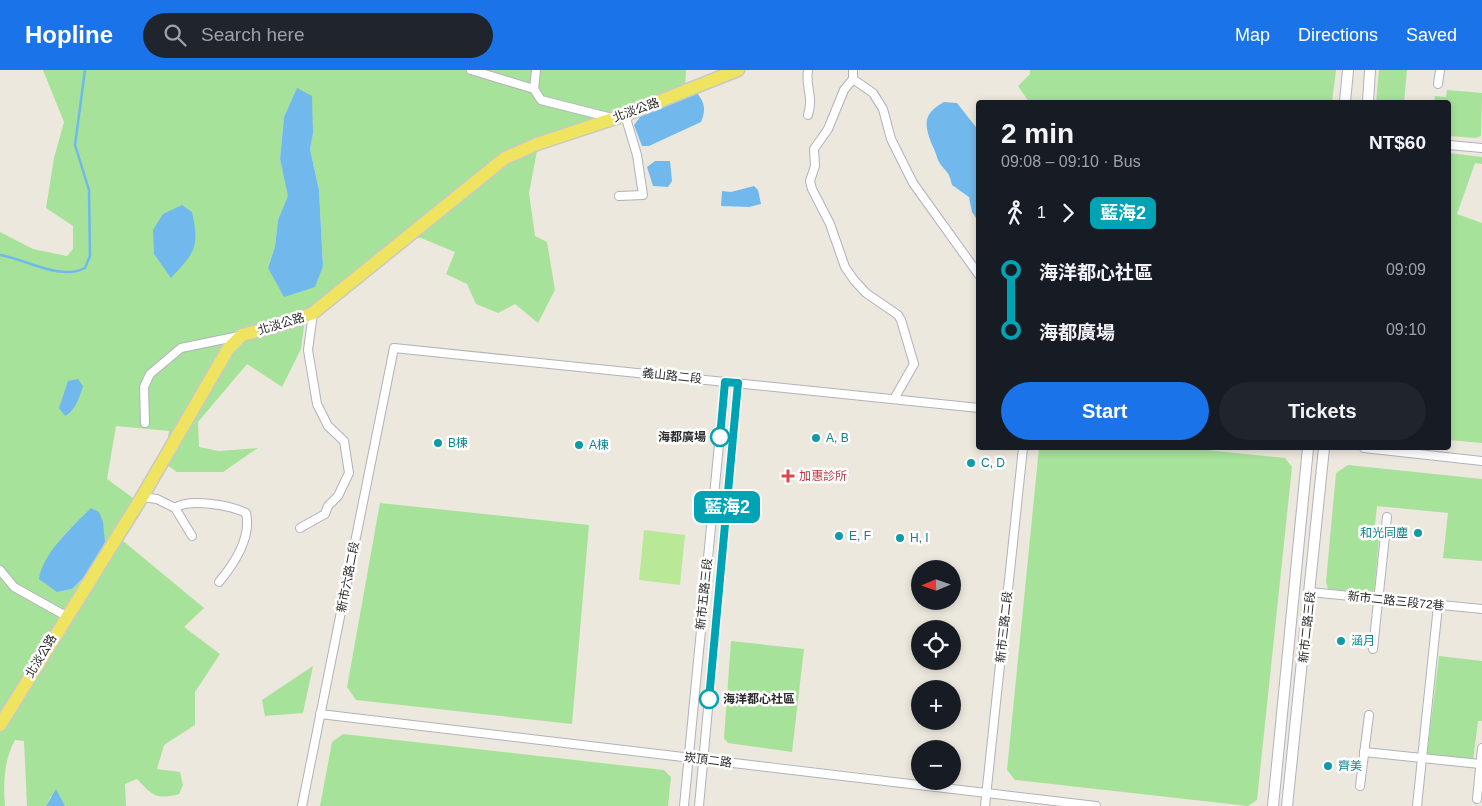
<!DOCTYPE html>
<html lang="en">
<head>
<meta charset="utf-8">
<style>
	body { margin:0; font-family:Helvetica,"Noto Sans TC",sans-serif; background:#20242c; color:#f1f3f6; height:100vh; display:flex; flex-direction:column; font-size:19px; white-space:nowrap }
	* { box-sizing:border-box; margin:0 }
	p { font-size:16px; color:#9ea1a6 }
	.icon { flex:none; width:28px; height:28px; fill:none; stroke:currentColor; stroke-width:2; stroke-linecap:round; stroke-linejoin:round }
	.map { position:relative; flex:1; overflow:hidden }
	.details { position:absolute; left:976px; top:30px; width:475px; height:350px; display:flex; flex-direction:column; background:#171b24; border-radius:5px; box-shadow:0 2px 8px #0003 }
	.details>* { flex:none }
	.badge { padding:0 10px; border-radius:8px; font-size:18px; line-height:32px }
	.needle { width:32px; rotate:268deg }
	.tools { position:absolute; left:911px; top:490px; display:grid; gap:10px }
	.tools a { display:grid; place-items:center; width:50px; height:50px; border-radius:50%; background:#171b24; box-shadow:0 2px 8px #0003; font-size:25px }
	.map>.badge { position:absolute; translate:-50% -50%; box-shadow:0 0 0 2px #fff }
	.legs { display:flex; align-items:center; gap:8px; height:55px; padding:0 25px; font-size:16px }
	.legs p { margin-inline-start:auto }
	.head { display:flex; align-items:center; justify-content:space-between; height:85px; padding:0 25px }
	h1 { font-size:28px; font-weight:800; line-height:38px }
	.action { display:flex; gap:10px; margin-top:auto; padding:10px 25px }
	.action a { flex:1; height:58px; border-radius:30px; background:#1a73e8; color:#fff; font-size:20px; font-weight:800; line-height:58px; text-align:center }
	.action a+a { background:#20242c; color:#f1f3f6 }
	ul { padding:0 25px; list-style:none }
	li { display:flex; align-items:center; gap:18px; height:60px; font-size:19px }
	li i { display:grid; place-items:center; width:8px; height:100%; margin:0 6px; background:currentColor }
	li i::after { content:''; width:12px; height:12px; margin:-6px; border:4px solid; border-radius:50%; background:#171b24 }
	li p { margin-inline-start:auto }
	li:first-child i { background:linear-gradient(#0000 50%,currentColor 0) }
	li:last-child i { background:linear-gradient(currentColor 50%,#0000 0) }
	header { display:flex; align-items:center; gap:30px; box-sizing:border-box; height:70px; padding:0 25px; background:#1a73e8; color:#fff }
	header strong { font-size:24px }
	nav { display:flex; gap:28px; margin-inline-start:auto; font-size:18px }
	.search { width:350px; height:45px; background:#20242c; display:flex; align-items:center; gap:12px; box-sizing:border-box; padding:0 18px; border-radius:28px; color:#9ea1a6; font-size:19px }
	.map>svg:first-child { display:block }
	.green { fill:#a7e29a; fill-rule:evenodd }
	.pitch { fill:#b9e996 }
	.water { fill:#71b9ed }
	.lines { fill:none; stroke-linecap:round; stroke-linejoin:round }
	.stream { stroke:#71b9ed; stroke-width:2.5 }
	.minor-casing { stroke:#b1b1be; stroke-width:10 }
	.tertiary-casing { stroke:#b1b1be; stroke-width:12 }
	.primary-casing { stroke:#c8c8c8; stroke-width:15 }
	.minor { stroke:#fff; stroke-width:8 }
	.tertiary { stroke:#fff; stroke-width:10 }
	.primary { stroke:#efe460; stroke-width:12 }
	.line-1-casing { stroke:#fff; stroke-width:11 }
	.line-1 { stroke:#00a3b4; stroke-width:8 }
	.stop-1-dot { fill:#fff; stroke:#00a3b4; stroke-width:2.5 }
	.culture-dot { fill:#0f9aa8; stroke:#fff; stroke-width:2 }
	.health-dot { fill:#e0444e; stroke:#fff; stroke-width:2 }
	.labels { text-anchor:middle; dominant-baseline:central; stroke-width:5; stroke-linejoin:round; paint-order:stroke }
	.street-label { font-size:12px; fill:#2b2b2b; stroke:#fff }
	.stop-label { font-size:12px; font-weight:bold; fill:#2b2b2b; stroke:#fff; text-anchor:end }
	.culture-label { font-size:12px; fill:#0d838f; stroke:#fff; text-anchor:start }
	.health-label { font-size:12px; fill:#be3a42; stroke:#fff; text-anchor:start }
</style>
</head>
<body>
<header>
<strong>Hopline</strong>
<div class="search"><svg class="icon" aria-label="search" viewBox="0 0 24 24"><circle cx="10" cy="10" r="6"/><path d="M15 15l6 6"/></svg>Search here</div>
<nav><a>Map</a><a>Directions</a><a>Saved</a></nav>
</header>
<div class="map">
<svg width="1482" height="736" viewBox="0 0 1482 736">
	<rect width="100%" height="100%" fill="#ece8dd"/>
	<!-- green -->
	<g class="green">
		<path d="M43,0H686L685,24L538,76L529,123L535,166L547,172L555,220L538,253L515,234L498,243L476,234L467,214L446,204L455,182L421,168L403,166L366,199L306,241L301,279L282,317L247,294L198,352L199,377L219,381L258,378L223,402H177L164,393L169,361L116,356L107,409L144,436L122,470L204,538L184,557L220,584L195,622V655L164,675L157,699L180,702L183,715L179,724C156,730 153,726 137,709L125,714L126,736H60L51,726L46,736H27L24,671L15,670C4,690 3,714 5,736H0V162L33,179L67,186L73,179V156L46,138L54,88L64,52ZM297,19L313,64L310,79L319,120L323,196L268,197L275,176L278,150L289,126L280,89L284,47ZM68,312L65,346L60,338ZM71,458L86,505L72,519L57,522C54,491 46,482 71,458Z"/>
		<path d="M1030,0H1336L1332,32H1029L1018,16L1030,4Z"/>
		<path d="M1379,0H1407L1404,32H1376Z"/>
		<path d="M1447,20L1482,23L1481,66L1476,68L1449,66V32H1434L1435,26L1446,27Z"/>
		<path d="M1449,83L1482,87V94L1475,93L1457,144L1482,153V373L1449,370Z"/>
		<path d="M1039,378H1187L1285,388L1292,397L1257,730L1248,736L1015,710L1007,700Z"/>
		<path d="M1348,395L1482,409V491L1443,488L1448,443L1377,436L1375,455L1380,456L1374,524L1328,519L1326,512L1336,403Z"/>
		<path d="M380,433L589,455L572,654L356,630L347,617Z"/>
		<path d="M731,571L804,579L792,682L728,673L724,668Z"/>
		<path d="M1439,586L1482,591V651H1478L1473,691L1427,685Z"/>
		<path d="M313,596L303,643L265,646L262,630Z"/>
		<path d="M343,664L664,700L671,707L668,736H320L332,672Z"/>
	</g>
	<!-- pitch -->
	<path class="pitch" d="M644,460L685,465L680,515L639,510Z"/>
	<!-- water -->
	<g class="water">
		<path d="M297,18L312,26L313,64L310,79L319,120L323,196L315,217L284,227L268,198L275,176L278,150L288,126L280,89L284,47Z"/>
		<path d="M697,23C705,33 706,40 701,52L649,76H642L634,55L641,46Z"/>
		<path d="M944,32L957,33L979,61V152L972,142L969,127L952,115C949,102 948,104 941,95C937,90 936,82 933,77C924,55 922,44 944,32Z"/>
		<path d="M655,91H670L672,111L668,117L653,116L647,97Z"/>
		<path d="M754,116L758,120L761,134L749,137L721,136L722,121L731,122Z"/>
		<path d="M182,135L192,142C200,177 195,182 171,208L154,184L153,160L163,144Z"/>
		<path d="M78,309L83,316C79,328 76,340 65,346L59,338L68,311Z"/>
		<path d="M91,438L99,442L103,452L105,472L86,505L72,519L57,522L39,509C42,484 73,456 91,438Z"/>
		<path d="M56,719L65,736H46Z"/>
	</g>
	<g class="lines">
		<!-- stream -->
		<path class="stream" d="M0,185C26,189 60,211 85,198L90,186L89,120L75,75L85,0"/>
		<!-- minor casing -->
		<g class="minor-casing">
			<g id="minor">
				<path d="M471,0L534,19"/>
				<path d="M536,0L534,19L541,30L612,48"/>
				<path d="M853,0V9L844,20L828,59L814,79L815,96L810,111L812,119L830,154L845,197L854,210L866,223L898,245L901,250L914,294L894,329"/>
				<path d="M853,9L873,23L883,39L891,69L913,113L979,205"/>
				<path d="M1438,14L1440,0"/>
				<path d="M808,45C814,25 805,18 808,0"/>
				<path d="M1449,75L1482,78"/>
				<path d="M619,126L643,125L637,85L625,45"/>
				<path d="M145,353L144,317L150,304L181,278L239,266"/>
				<path d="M1364,378L1482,391"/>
				<path d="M142,427L157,429L175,438C189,428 230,435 246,443C252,468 234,494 219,512"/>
				<path d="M175,438L192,466"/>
				<path d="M300,458L325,444L328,436L338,426L349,403L344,371L328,356L317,334L308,280L313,243"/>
				<path d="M0,500L14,517L66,546"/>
				<path d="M1310,522L1482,539"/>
				<path d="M1373,579L1387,447"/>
				<path d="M320,644L1096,736"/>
				<path d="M1364,682L1480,694"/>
				<path d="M1360,716L1369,645"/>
				<path d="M1477,729L1482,678"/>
				<path d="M302,736L394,278L979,338"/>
				<path d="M684,736L725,312"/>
				<path d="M699,736L738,313"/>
				<path d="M985,736L1023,378"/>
				<path d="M1417,736L1438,536"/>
			</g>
		</g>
		<!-- tertiary casing -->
		<g class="tertiary-casing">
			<g id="tertiary">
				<path d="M1345,32L1348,0"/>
				<path d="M1368,32L1370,0"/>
				<path d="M1273,736L1308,378"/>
				<path d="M1287,736L1324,378"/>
			</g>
		</g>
		<!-- primary casing -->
		<g class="primary-casing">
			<path id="primary" d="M0,655L142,427L228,279L242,265L288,253L313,243L505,88L537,74L625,45L738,0"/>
		</g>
		<!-- minor -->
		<use href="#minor" class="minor"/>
		<!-- tertiary -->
		<use href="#tertiary" class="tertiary"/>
		<!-- primary -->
		<use href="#primary" class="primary"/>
	</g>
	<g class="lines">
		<!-- line-1 casing -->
		<g class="line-1-casing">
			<path id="line-1" d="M709,629L738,313L725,312L720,367"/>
		</g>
		<!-- line-1 -->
		<use href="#line-1" class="line-1"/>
	</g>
	<!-- markers -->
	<g class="stop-1-dot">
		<circle cx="720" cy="367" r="9"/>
		<circle cx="709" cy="629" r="9"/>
	</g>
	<g class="culture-dot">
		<circle cx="816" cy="368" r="5"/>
		<circle cx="438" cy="373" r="5"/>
		<circle cx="579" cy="375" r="5"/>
		<circle cx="971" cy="393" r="5"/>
		<circle cx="1418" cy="463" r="5"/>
		<circle cx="839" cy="466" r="5"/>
		<circle cx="900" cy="468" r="5"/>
		<circle cx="1341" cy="571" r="5"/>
		<circle cx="1328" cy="696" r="5"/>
	</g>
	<path class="health-dot" d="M785.5 398.5h5v5h5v5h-5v5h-5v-5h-5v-5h5z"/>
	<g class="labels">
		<!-- street labels -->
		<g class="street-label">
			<text transform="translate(636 40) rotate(-20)">北淡公路</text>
			<text transform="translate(281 254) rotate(-17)">北淡公路</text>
			<text transform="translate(672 306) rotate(6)">義山路二段</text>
			<text transform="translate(348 507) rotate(-79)">新市六路二段</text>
			<text transform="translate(704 524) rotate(-84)">新市五路三段</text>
			<text transform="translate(1396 531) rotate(6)">新市二路三段72巷</text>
			<text transform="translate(1004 557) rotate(-84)">新市三路二段</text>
			<text transform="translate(1307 557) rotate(-84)">新市二路三段</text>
			<text transform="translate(41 586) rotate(-59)">北淡公路</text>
			<text transform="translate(708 690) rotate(7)">崁頂二路</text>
		</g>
		<!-- stop labels -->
		<g class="stop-label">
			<text x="706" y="367">海都廣場</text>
			<text x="723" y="629" text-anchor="start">海洋都心社區</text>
		</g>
		<!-- culture labels -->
		<g class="culture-label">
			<text x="826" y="368">A, B</text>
			<text x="448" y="373">B棟</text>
			<text x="589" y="375">A棟</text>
			<text x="981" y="393">C, D</text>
			<text x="1408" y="463" text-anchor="end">和光同塵</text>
			<text x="849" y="466">E, F</text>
			<text x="910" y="468">H, I</text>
			<text x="1351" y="571">涵月</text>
			<text x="1338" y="696">齊美</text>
		</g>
		<!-- health labels -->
		<g class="health-label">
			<text x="799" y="406">加惠診所</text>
		</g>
	</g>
</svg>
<div class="tools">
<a><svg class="needle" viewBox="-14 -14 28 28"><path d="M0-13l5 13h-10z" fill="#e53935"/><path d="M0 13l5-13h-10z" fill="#9ea1a6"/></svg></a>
<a><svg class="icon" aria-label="locate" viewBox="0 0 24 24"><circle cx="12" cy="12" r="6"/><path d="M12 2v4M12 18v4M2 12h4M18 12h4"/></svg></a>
<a>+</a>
<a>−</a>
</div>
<b class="badge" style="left:727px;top:437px;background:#00a3b4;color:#fff">藍海2</b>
<section class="details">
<div class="head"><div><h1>2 min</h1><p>09:08 – 09:10 · Bus</p></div><b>NT$60</b></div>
<div class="legs"><svg class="icon" aria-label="walk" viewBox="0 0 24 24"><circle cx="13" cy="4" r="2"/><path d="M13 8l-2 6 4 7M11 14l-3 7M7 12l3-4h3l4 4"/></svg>1<svg class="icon" aria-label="forward" viewBox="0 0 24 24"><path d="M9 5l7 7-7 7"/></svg><b class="badge" style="background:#00a3b4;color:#fff">藍海2</b></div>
<ul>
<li><i style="color:#00a3b4"></i><b>海洋都心社區</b><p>09:09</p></li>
<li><i style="color:#00a3b4"></i><b>海都廣場</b><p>09:10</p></li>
</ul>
<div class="action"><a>Start</a><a>Tickets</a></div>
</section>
</div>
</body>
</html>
